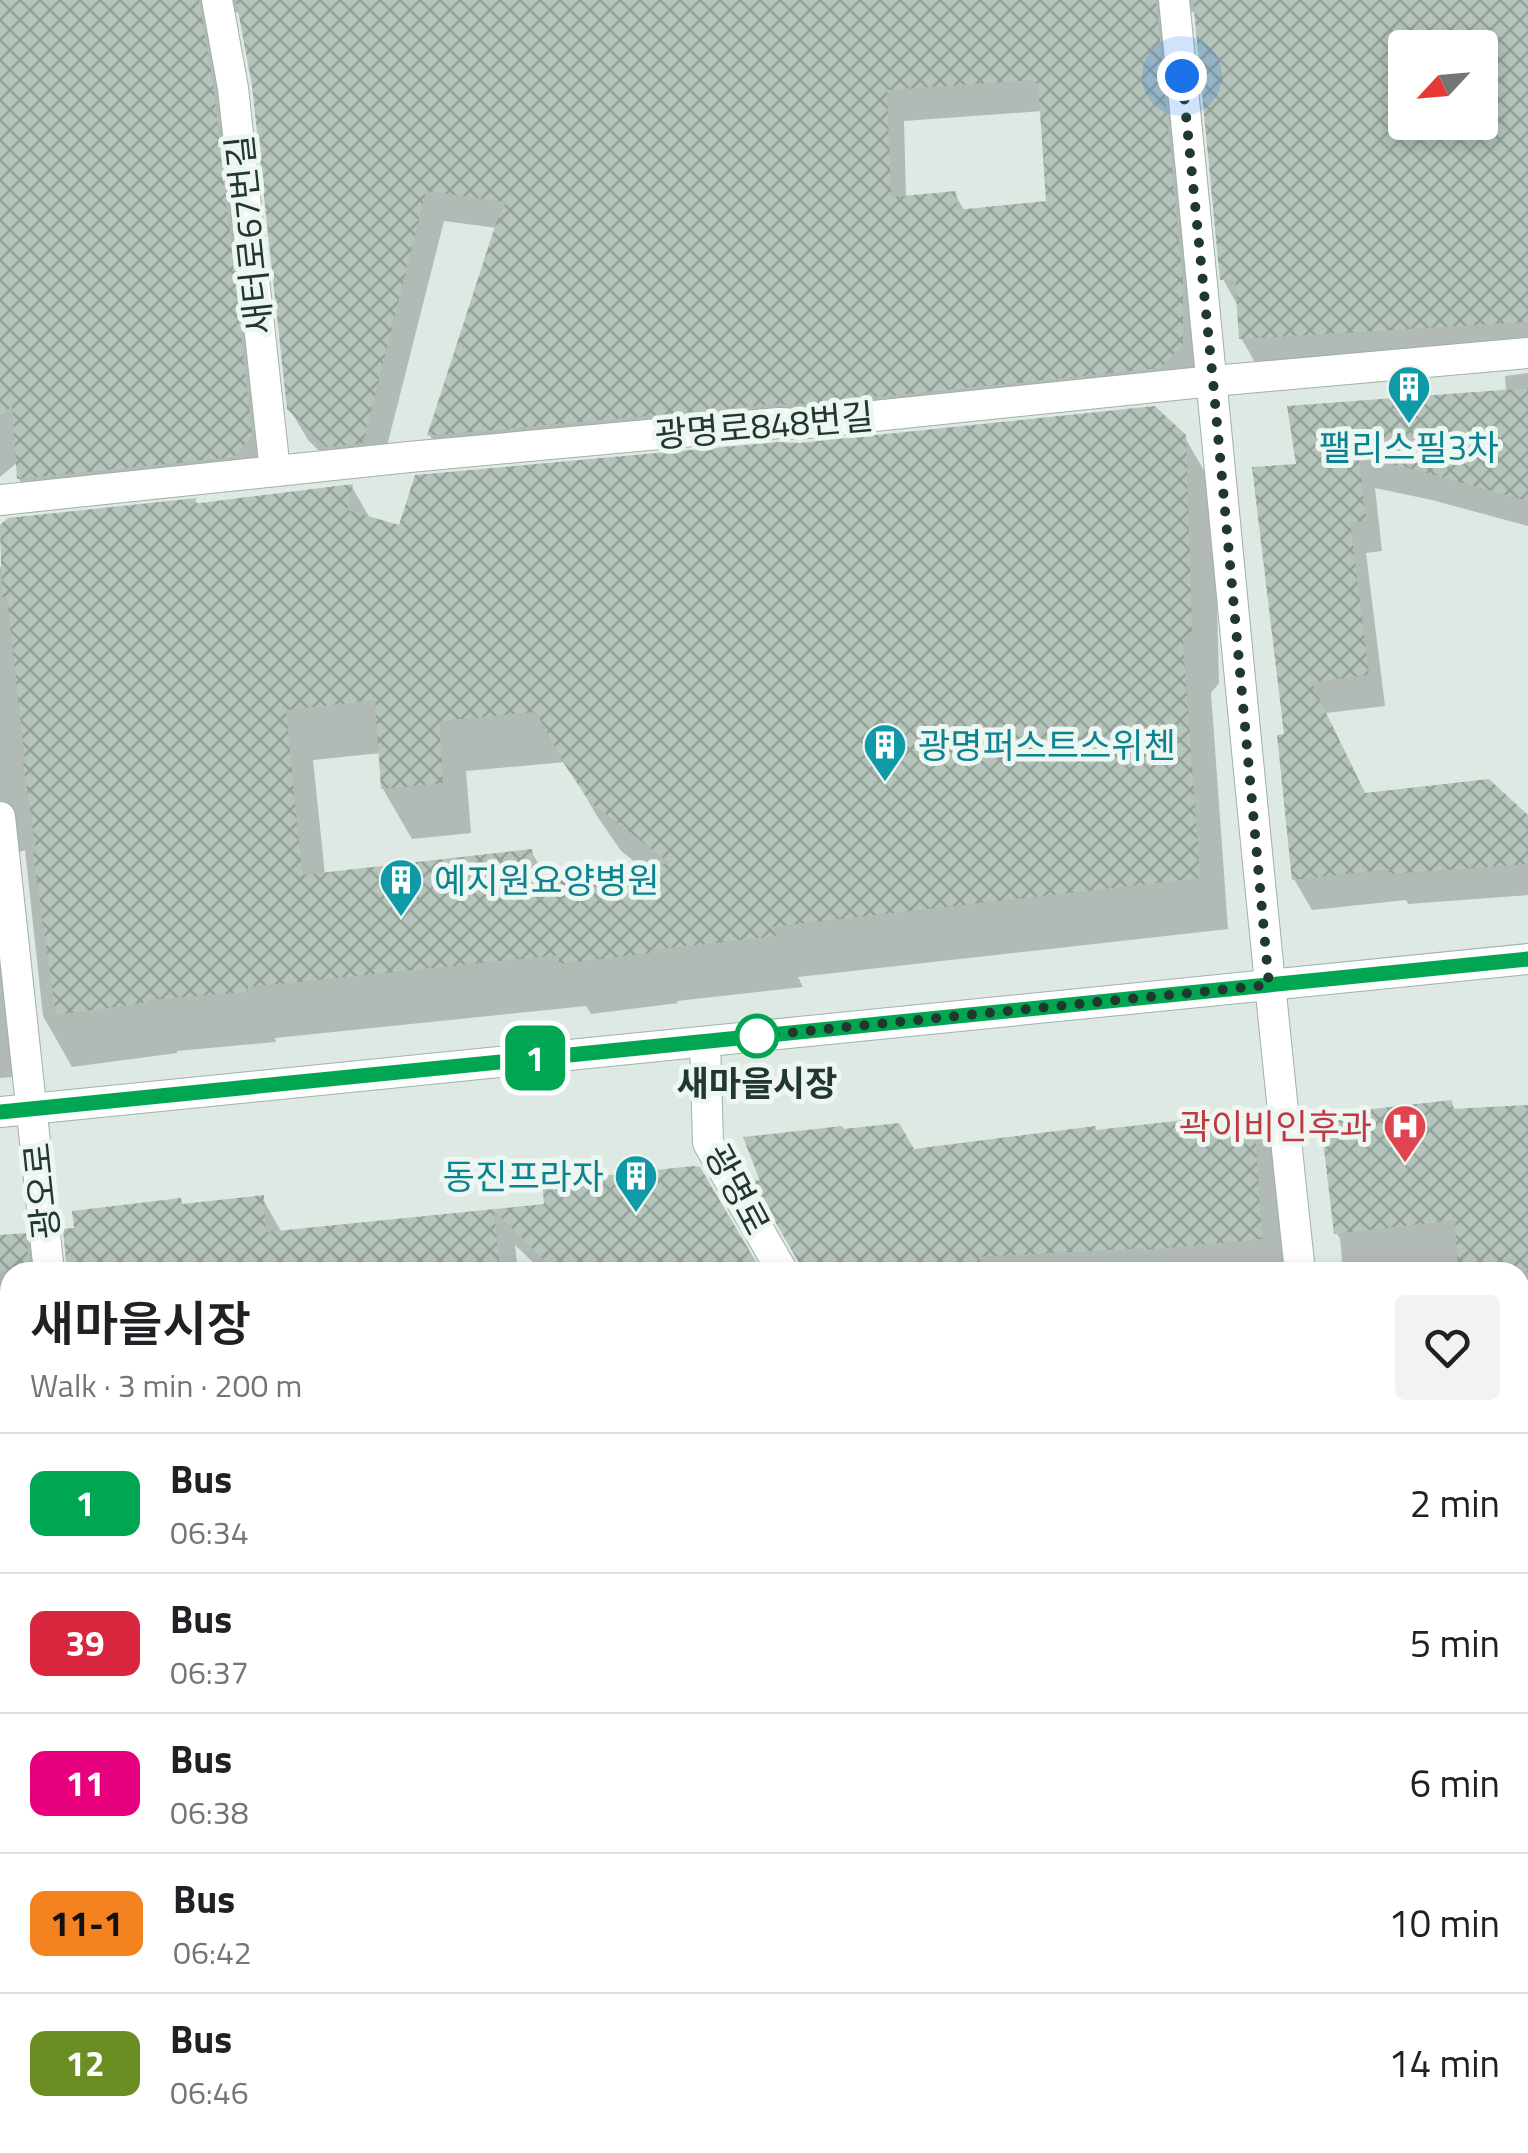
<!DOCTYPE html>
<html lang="en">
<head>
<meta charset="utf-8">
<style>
	body { margin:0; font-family:"Titillium Web","Noto Sans KR",sans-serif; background:#f2f2f2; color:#202124; height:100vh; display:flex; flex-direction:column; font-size:38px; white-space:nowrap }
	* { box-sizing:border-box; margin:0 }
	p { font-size:32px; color:#757577 }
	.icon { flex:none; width:55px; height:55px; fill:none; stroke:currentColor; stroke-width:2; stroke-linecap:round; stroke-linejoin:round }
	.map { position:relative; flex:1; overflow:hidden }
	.drawer { position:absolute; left:0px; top:1262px; width:1530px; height:892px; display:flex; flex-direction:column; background:#fff; border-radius:30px 30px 0 0; box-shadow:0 5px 15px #0003 }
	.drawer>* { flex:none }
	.badge { padding:0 20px; border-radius:15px; font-size:35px; line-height:65px }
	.needle { width:65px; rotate:244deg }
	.tools { position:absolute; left:1388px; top:30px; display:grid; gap:20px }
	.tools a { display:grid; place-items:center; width:110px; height:110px; border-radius:10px; background:#fff; box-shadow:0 5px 15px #0003; font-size:50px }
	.you { position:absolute; width:50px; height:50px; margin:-25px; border:8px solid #fff; border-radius:50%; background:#1a73e8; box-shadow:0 0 0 15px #1a73e833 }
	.map>.badge { position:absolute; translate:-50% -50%; box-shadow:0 0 0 5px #fff }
	.round { display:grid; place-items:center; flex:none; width:105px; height:105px; border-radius:10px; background:#f2f2f2 }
	.headline { display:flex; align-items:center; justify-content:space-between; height:170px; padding:0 30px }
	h1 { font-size:48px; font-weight:600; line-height:75px }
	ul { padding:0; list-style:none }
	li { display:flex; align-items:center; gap:30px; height:140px; padding:0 30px; border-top:2px solid #e0e0e0 }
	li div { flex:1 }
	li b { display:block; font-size:38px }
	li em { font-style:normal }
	li .badge { min-width:110px; font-weight:700; text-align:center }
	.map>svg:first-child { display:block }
	.built { fill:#cdd9d1 }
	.shadow { fill:#0003; fill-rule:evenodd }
	.building { fill:url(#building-cross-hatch); fill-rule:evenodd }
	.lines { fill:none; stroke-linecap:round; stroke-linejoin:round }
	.minor-casing { stroke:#a1b0a9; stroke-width:32 }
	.secondary-casing { stroke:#9eb4a9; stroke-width:32 }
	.minor { stroke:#fff; stroke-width:30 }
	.secondary { stroke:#fff; stroke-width:30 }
	.line-casing { stroke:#fff; stroke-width:22 }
	.line { stroke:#00a651; stroke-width:15 }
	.walk { stroke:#20382e; stroke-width:10; stroke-dasharray:0 18 }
	.stop-dot { fill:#fff; stroke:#00a651; stroke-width:5 }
	.labels { text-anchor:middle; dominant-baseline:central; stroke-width:10; stroke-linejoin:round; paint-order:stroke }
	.street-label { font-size:35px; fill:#20382e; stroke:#eef6f1 }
	.culture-label { font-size:35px; fill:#0d838f; stroke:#eef6f1; text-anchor:start }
	.stop-label { font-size:35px; font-weight:bold; fill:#20382e; stroke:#eef6f1 }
	.health-label { font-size:35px; fill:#be3a42; stroke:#eef6f1; text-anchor:end }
</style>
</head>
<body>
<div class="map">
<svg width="1528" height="2153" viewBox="0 0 1528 2153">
	<defs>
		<pattern id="building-cross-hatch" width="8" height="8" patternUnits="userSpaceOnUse" patternTransform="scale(2.5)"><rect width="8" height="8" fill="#b4c4bb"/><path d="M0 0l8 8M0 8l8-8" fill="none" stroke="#92a098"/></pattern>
	</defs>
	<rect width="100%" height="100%" fill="#dee9e3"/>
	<!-- built -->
	<path class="built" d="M1528,1968V2153H1280L1291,2145H1520V1969Z"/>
	<!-- shadow -->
	<g class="shadow">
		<path d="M0,0H1528V367L1259,369L1241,338L1239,308L1223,279L1197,12H1192L1182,15L1200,377L796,435L448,467L430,436L497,228L444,221L380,474L346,477L308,440L289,408L254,84L241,13L231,12L269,468L37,510L19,479L18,462L0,477ZM1405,48H1480V122H1405ZM1043,111L1048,203L965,212L955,194L906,198L904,121Z"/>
		<path d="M1528,373V526L1432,500L1375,488L1382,551L1366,553L1385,706L1326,713L1366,795L1526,816L1528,814V895L1408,904L1406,900L1312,910L1294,879L1287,736L1298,466L1506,392L1505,376Z"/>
		<path d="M1184,436L1214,488L1219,683L1211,693L1228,929L798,977L803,987L677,1001L678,1003L591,1014L586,1006L275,1038L276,1042L177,1051V1053L72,1067L43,1016L25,850L17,853L26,1076L0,1078V567H2L0,529L9,520L196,501L199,506L352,487L371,520L400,528ZM381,753L383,789L412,839L471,833L466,771L566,762L597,816L621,851L644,869L547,879L531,851L325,875L313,760Z"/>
		<path d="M1451,1102L1456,1112L1528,1107V1718L1522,1716L1528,1760V2153H1192L1191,2145H1520V1272H1343L1340,1238L1336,1233Z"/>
		<path d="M1253,1114L1279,1159L1286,1272H808L755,1182L913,1152Z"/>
		<path d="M699,1170L759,1272H543L515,1245L518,1272H70V1270L183,1206L262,1198L282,1233L546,1206L584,1181Z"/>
		<path d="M25,1235L46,1272H10V1530L0,1512V1238Z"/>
		<path d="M10,1644V2145H1164L1170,2153H578V2150L575,2153H0V1645Z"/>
	</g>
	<!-- building -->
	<g class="building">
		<path d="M0,0H199L214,91L252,436L234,457L17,479L12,406L0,416Z"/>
		<path d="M236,0H1156L1183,283V345L1160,368L797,405L777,404L427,436L495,226L506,202L426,191L363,443L326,447L287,409L252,86ZM1033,80L1034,83H1038L1046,201L957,210L956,191L891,197L887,90Z"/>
		<path d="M1193,0H1528V322L1239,339L1235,279L1220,280ZM1405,48H1480V122H1405Z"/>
		<path d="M1528,388V501L1413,469L1359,458L1366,521L1350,522L1369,675L1311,682L1365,793L1489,779L1528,815V864L1388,874L1390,869L1292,880L1277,735L1284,734L1252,467L1296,464L1287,406Z"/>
		<path d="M1155,406L1186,435L1192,631L1183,641L1200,878L770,927L777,936L650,950V953L559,964V955L248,987V992L149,1000V1002L56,1015L33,853L36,852L23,761H25L7,597H2L0,525L8,518L197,498L192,504L353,484L347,510L399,525L415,475L779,442L799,443ZM375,700L381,789L443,783L439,721L536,712L565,765L589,801L670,863L535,878L532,849L302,875L286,710Z"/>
		<path d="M1452,1100L1453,1109L1528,1105V1272H1458L1455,1220L1334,1234L1320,1115Z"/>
		<path d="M1254,1112L1262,1239L1144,1250V1248L978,1257L986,1272H802L799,1263L750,1178L760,1181L743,1137L842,1126L844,1129L899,1123L914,1149L1096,1126V1130Z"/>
		<path d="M693,1166L700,1167L762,1272H556L494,1210L500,1272H67L63,1229L74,1228L72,1211L181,1198L182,1204L264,1195L266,1232L544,1204L542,1179L583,1174L584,1178Z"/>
		<path d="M26,1233L30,1272H0V1235Z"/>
	</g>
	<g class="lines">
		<!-- minor casing -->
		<g class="minor-casing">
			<g id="minor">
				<path d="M217,0L233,88L275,471"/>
				<path d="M1174,0C1217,424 1254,849 1300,1272"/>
				<path d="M0,500L409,457L779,423L797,424L1213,381L1528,353"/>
				<path d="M0,817L49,1272"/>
				<path d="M705,1042L708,1143L783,1272"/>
				<path d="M0,1388L10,1387"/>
				<path d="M1520,1447L1528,1446"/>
				<path d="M0,1609L10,1608"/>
				<path d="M1520,1833L1528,1830"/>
				<path d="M0,1835H10"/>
				<path d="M1520,2050L1528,2049"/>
				<path d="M0,2063L10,2062"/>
				<path d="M153,2145L154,2153"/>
				<path d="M548,2145L549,2153"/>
				<path d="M1383,2145L1384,2153"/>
			</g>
		</g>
		<!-- secondary casing -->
		<g class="secondary-casing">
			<path id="secondary" d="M0,1112L1528,959"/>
		</g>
		<!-- minor -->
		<use href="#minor" class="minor"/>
		<!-- secondary -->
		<use href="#secondary" class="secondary"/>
	</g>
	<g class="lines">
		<!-- line casing -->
		<g class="line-casing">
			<path id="line" d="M0,1112L1528,959"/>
		</g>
		<!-- line -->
		<use href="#line" class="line"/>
		<!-- walk -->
		<path class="walk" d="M757,1036L1269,985L1213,381L1182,76"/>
	</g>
	<!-- icons -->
	<defs>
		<g id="building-pin" transform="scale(2.25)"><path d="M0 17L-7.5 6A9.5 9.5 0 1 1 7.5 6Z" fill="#0f9aa8" stroke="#eef6f1"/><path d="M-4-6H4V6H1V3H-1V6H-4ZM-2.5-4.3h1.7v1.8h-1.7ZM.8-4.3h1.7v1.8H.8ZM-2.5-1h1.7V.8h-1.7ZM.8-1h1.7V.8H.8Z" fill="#fff"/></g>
		<g id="hospital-pin" transform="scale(2.25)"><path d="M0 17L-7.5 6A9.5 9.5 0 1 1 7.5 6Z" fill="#e0444e" stroke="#eef6f1"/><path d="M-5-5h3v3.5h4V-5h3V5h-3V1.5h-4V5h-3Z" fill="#fff"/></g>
	</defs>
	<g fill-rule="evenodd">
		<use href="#building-pin" x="1409" y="387"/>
		<use href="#building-pin" x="885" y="745"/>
		<use href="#building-pin" x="401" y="880"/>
		<use href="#hospital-pin" x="1405" y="1126"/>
		<use href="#building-pin" x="636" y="1176"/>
	</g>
	<!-- markers -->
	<circle class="stop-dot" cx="757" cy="1036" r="20"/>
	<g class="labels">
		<!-- street labels -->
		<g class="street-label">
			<text transform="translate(249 235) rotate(-96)">새터로67번길</text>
			<text transform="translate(764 425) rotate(-5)">광명로848번길</text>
			<text transform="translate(738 1189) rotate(62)">광명로</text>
			<text transform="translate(41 1191) rotate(-96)">광오로</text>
		</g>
		<!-- culture labels -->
		<g class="culture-label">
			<text x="1409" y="447" text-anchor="middle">팰리스필3차</text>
			<text x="918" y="745">광명퍼스트스위첸</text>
			<text x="434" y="880">예지원요양병원</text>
			<text x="604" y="1176" text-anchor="end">동진프라자</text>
		</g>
		<!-- stop labels -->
		<g class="stop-label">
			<text x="757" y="1083">새마을시장</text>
		</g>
		<!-- health labels -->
		<g class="health-label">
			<text x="1372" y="1126">곽이비인후과</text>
		</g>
	</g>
</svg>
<div class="tools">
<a><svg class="needle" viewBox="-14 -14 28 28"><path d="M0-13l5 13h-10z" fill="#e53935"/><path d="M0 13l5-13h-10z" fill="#757577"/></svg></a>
</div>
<div class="you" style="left:1182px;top:76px"></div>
<b class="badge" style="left:535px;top:1058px;background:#00a651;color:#fff">1</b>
<section class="drawer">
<div class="headline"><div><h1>새마을시장</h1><p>Walk · 3 min · 200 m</p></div><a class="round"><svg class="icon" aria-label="heart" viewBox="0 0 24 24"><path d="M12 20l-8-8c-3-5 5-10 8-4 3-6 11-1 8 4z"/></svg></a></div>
<ul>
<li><span class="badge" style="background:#00a651;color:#fff">1</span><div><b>Bus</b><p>06:34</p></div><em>2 min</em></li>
<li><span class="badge" style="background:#d7263d;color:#fff">39</span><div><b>Bus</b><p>06:37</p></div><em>5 min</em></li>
<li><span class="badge" style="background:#e6007e;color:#fff">11</span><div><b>Bus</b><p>06:38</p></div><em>6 min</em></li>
<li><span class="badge" style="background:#f58220;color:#111">11-1</span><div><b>Bus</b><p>06:42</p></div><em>10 min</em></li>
<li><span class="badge" style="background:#6b8e23;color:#fff">12</span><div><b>Bus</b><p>06:46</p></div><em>14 min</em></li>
</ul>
</section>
</div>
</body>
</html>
